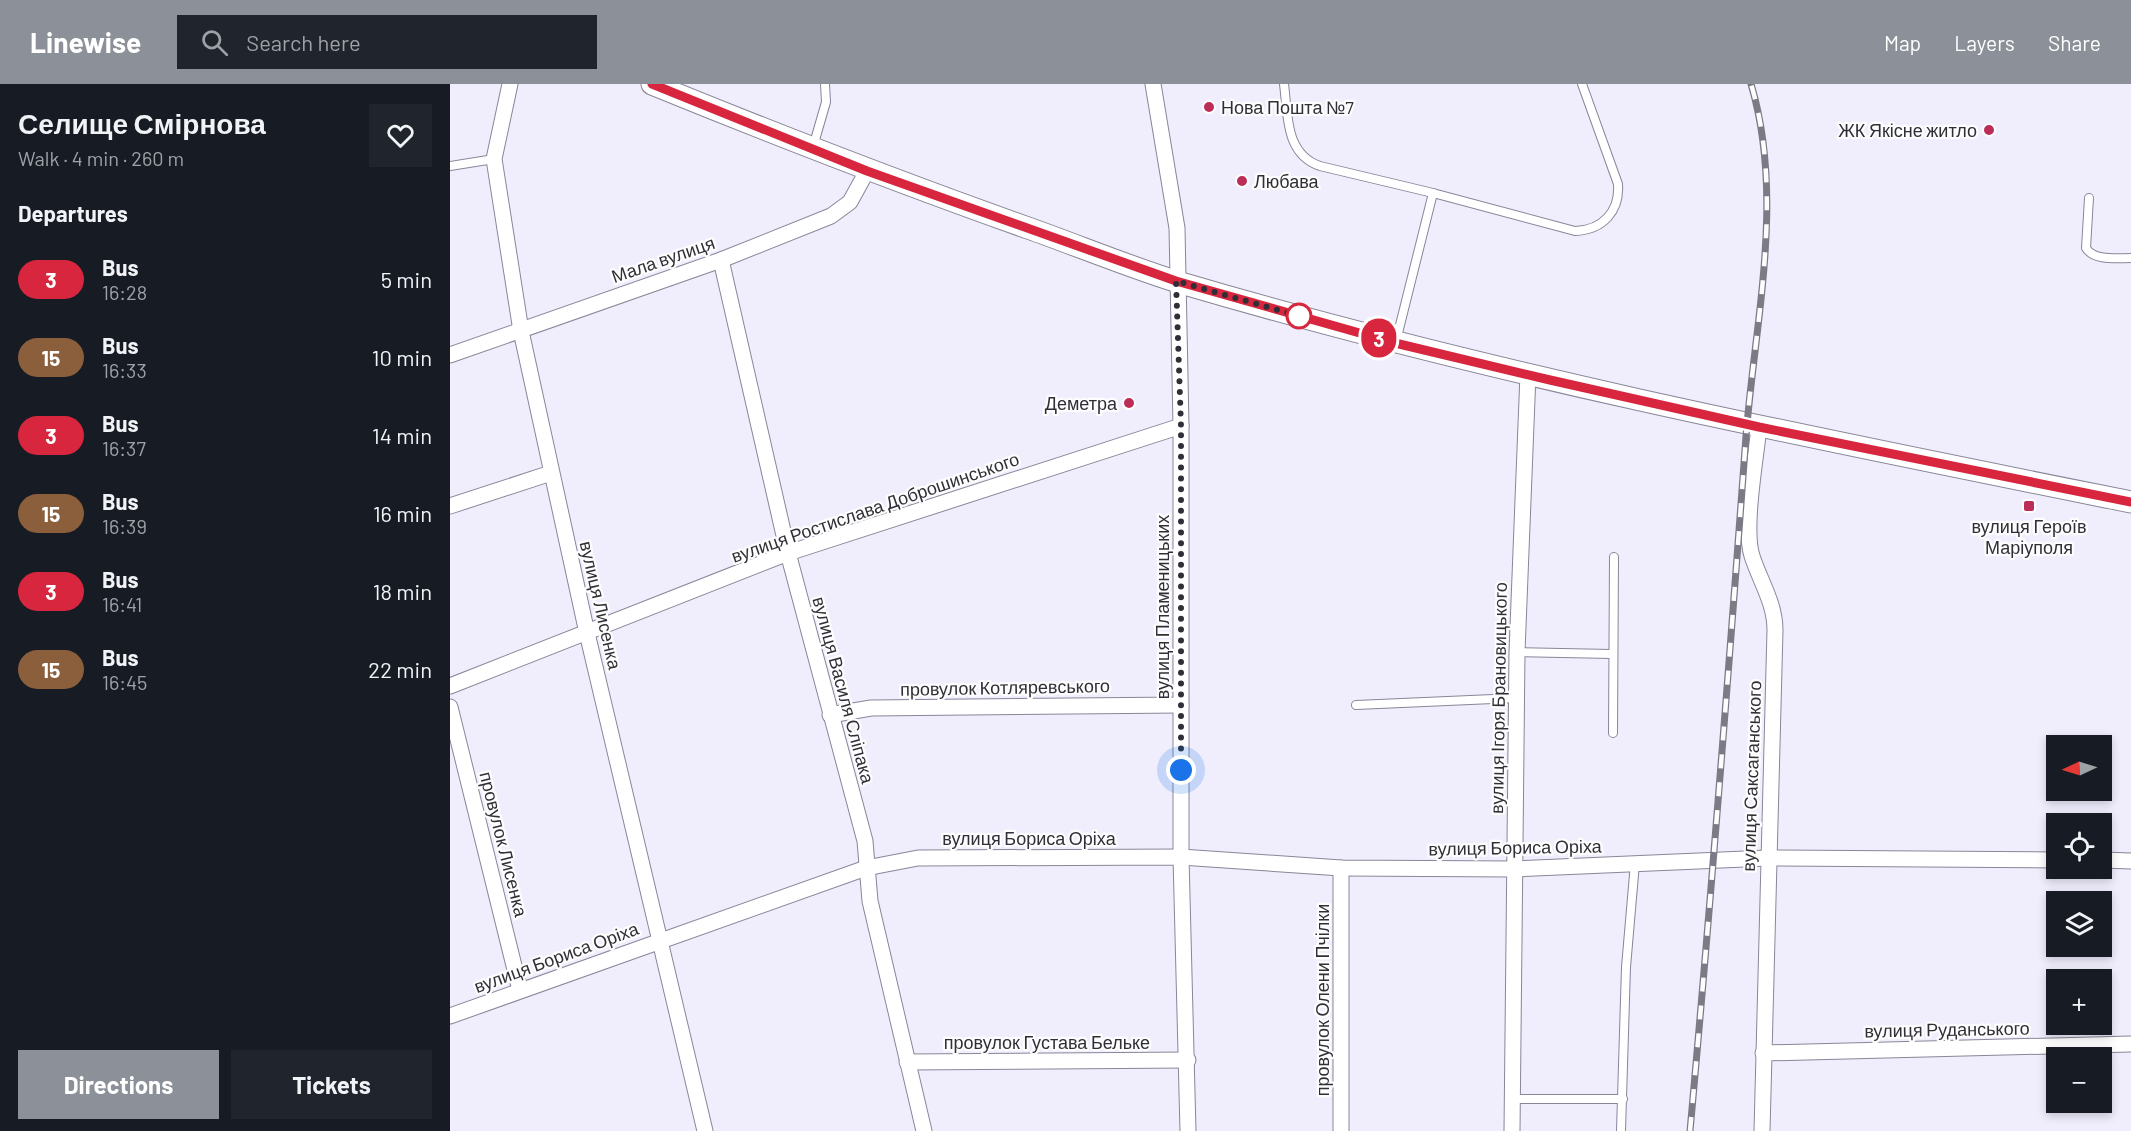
<!DOCTYPE html>
<html lang="en">
<head>
<meta charset="utf-8">
<style>
	body { margin:0; font-family:Barlow,sans-serif; background:#20242c; color:#f1f3f6; height:100vh; display:flex; flex-direction:column; font-size:22px; white-space:nowrap }
	* { box-sizing:border-box; margin:0 }
	p { font-size:20px; color:#9ea1a6 }
	.icon { flex:none; width:33px; height:33px; fill:none; stroke:currentColor; stroke-width:2; stroke-linecap:round; stroke-linejoin:round }
	.map { position:relative; flex:1; overflow:hidden }
	.side { display:flex; flex-direction:column; background:#171b24; width:450px }
	.side>* { flex:none }
	.badge { padding:0 12px; border-radius:20px; font-size:21px; line-height:39px }
	.needle { width:39px; rotate:266deg }
	.controls { position:absolute; left:1596px; top:651px; display:grid; gap:12px }
	.controls a { display:grid; place-items:center; width:66px; height:66px; border-radius:0px; background:#171b24; box-shadow:0 3px 9px #0003; font-size:30px }
	.you { position:absolute; width:30px; height:30px; margin:-15px; border:4px solid #fff; border-radius:50%; background:#1a73e8; box-shadow:0 0 0 9px #1a73e833 }
	.map>.badge { position:absolute; translate:-50% -50%; box-shadow:0 0 0 3px #fff }
	h2 { padding:0 18px; font-size:22px; line-height:54px }
	.round { display:grid; place-items:center; flex:none; width:63px; height:63px; border-radius:0px; background:#20242c }
	.overview { display:flex; align-items:center; justify-content:space-between; height:102px; padding:0 18px }
	h1 { font-size:28px; font-weight:700; line-height:45px }
	.primary-button { display:flex; gap:12px; margin-top:auto; padding:12px 18px }
	.primary-button a { flex:1; height:69px; border-radius:0px; background:#8c9099; color:#fff; font-size:24px; font-weight:700; line-height:69px; text-align:center }
	.primary-button a+a { background:#20242c; color:#f1f3f6 }
	ul { padding:0; list-style:none }
	li { display:flex; align-items:center; gap:18px; height:78px; padding:0 18px }
	li div { flex:1 }
	li b { display:block; font-size:22px }
	li em { font-style:normal }
	li .badge { min-width:66px; font-weight:700; text-align:center }
	header { display:flex; align-items:center; gap:36px; box-sizing:border-box; height:84px; padding:0 30px; background:#8c9099; color:#fff }
	header strong { font-size:28px }
	nav { display:flex; gap:33px; margin-inline-start:auto; font-size:21px }
	.search { width:420px; height:54px; background:#20242c; display:flex; align-items:center; gap:15px; box-sizing:border-box; padding:0 21px; border-radius:0px; color:#9ea1a6; font-size:22px }
	main { display:flex; flex:1; min-height:0 }
	.map>svg:first-child { display:block }
	.lines { fill:none; stroke-linecap:round; stroke-linejoin:round }
	.lane-casing { stroke:#888698; stroke-width:10 }
	.street-casing { stroke:#888698; stroke-width:17 }
	.secondary-casing { stroke:#888698; stroke-width:23 }
	.lane { stroke:#fff; stroke-width:8 }
	.street { stroke:#fff; stroke-width:15 }
	.secondary { stroke:#fff; stroke-width:21 }
	.rail-casing { stroke:#7c7a85; stroke-width:7 }
	.rail { stroke:#fdfdfd; stroke-width:4.5; stroke-dasharray:14; stroke-linecap:butt }
	.line-casing { stroke:#fff; stroke-width:14 }
	.line { stroke:#d7263d; stroke-width:9 }
	.walk { stroke:#302f37; stroke-width:6; stroke-dasharray:0 10.8 }
	.poi-dot { fill:#bb2c56; stroke:#fdfdfd; stroke-width:2 }
	.stop-dot { fill:#fff; stroke:#d7263d; stroke-width:3 }
	.labels { text-anchor:middle; dominant-baseline:central; stroke-width:4.5; stroke-linejoin:round; paint-order:stroke }
	.poi-label { font-size:18px; fill:#302f37; stroke:#fdfdfd; text-anchor:start }
	.street-label { font-size:18px; fill:#302f37; stroke:#fdfdfd }
</style>
</head>
<body>
<header>
<strong>Linewise</strong>
<div class="search"><svg class="icon" aria-label="search" viewBox="0 0 24 24"><circle cx="10" cy="10" r="6"/><path d="M15 15l6 6"/></svg>Search here</div>
<nav><a>Map</a><a>Layers</a><a>Share</a></nav>
</header>
<main>
<section class="side">
<div class="overview"><div><h1>Селище Смірнова</h1><p>Walk · 4 min · 260 m</p></div><a class="round"><svg class="icon" aria-label="heart" viewBox="0 0 24 24"><path d="M12 20l-8-8c-3-5 5-10 8-4 3-6 11-1 8 4z"/></svg></a></div>
<h2>Departures</h2>
<ul>
<li><span class="badge" style="background:#d7263d;color:#fff">3</span><div><b>Bus</b><p>16:28</p></div><em>5 min</em></li>
<li><span class="badge" style="background:#8b5e3c;color:#fff">15</span><div><b>Bus</b><p>16:33</p></div><em>10 min</em></li>
<li><span class="badge" style="background:#d7263d;color:#fff">3</span><div><b>Bus</b><p>16:37</p></div><em>14 min</em></li>
<li><span class="badge" style="background:#8b5e3c;color:#fff">15</span><div><b>Bus</b><p>16:39</p></div><em>16 min</em></li>
<li><span class="badge" style="background:#d7263d;color:#fff">3</span><div><b>Bus</b><p>16:41</p></div><em>18 min</em></li>
<li><span class="badge" style="background:#8b5e3c;color:#fff">15</span><div><b>Bus</b><p>16:45</p></div><em>22 min</em></li>
</ul>
<div class="primary-button"><a>Directions</a><a>Tickets</a></div>
</section>
<div class="map">
<svg width="1681" height="1047" viewBox="0 0 1681 1047">
	<rect width="100%" height="100%" fill="#f0eefd"/>
	<g class="lines">
		<!-- lane casing -->
		<g class="lane-casing">
			<g id="lane">
				<path d="M834,0C838,31 835,70 870,82L983,109"/>
				<path d="M363,63L376,18L375,0"/>
				<path d="M0,82L44,75"/>
				<path d="M1639,114L1636,164C1644,177 1667,174 1681,174"/>
				<path d="M946,257L983,109L1125,147C1153,146 1170,127 1168,100L1132,0"/>
				<path d="M1067,568L1162,570"/>
				<path d="M906,621L1066,614"/>
				<path d="M1163,649L1164,473"/>
				<path d="M1062,1015H1173"/>
				<path d="M1171,1047L1176,883L1185,779"/>
			</g>
		</g>
		<!-- street casing -->
		<g class="street-casing">
			<g id="street">
				<path d="M60,0L44,75L71,247L137,549L255,1047"/>
				<path d="M703,0L727,144L731,342V773L738,1047"/>
				<path d="M271,176L338,469L415,757L420,817L474,1047"/>
				<path d="M0,271L271,176L381,132L400,118L417,87"/>
				<path d="M1309,343C1306,374 1293,444 1302,472C1310,497 1325,519 1325,546L1312,1047"/>
				<path d="M0,422L101,389"/>
				<path d="M0,602L338,469L731,342"/>
				<path d="M0,623L70,906"/>
				<path d="M380,631L421,624L731,621"/>
				<path d="M1652,776L1681,777"/>
				<path d="M891,784V1047"/>
				<path d="M0,932L416,784L468,774L731,773L891,784L1064,785L1318,774L1606,776"/>
				<path d="M1313,969L1681,960"/>
				<path d="M457,978L738,976"/>
				<path d="M1062,1047L1067,568L1078,290"/>
			</g>
		</g>
		<!-- secondary casing -->
		<g class="secondary-casing">
			<path id="secondary" d="M202,0C327,51 451,99 578,144C629,162 679,183 731,199C1043,291 1362,354 1681,418"/>
		</g>
		<!-- lane -->
		<use href="#lane" class="lane"/>
		<!-- street -->
		<use href="#street" class="street"/>
		<!-- secondary -->
		<use href="#secondary" class="secondary"/>
		<!-- rail casing -->
		<g class="rail-casing">
			<path id="rail" d="M1240,1047C1261,815 1279,584 1296,352C1305,237 1335,114 1301,0"/>
		</g>
		<!-- rail -->
		<use href="#rail" class="rail"/>
	</g>
	<g class="lines">
		<!-- line casing -->
		<g class="line-casing">
			<path id="line" d="M202,0L417,87L726,197L945,259L1100,296L1309,343L1681,418"/>
		</g>
		<!-- line -->
		<use href="#line" class="line"/>
		<!-- walk -->
		<path class="walk" d="M731,686V342L726,197L849,232"/>
	</g>
	<!-- markers -->
	<g class="poi-dot">
		<circle cx="759" cy="23" r="6"/>
		<circle cx="1539" cy="46" r="6"/>
		<circle cx="792" cy="97" r="6"/>
		<circle cx="679" cy="319" r="6"/>
		<rect x="1573" y="416" width="12" height="12" rx="3"/>
	</g>
	<circle class="stop-dot" cx="849" cy="232" r="12"/>
	<g class="labels">
		<!-- poi labels -->
		<g class="poi-label">
			<text x="771" y="23">Нова Пошта №7</text>
			<text x="1527" y="46" text-anchor="end">ЖК Якісне житло</text>
			<text x="804" y="97">Любава</text>
			<text x="667" y="319" text-anchor="end">Деметра</text>
			<text x="1579" y="442" text-anchor="middle">вулиця Героїв<tspan x="1579" dy="21">Маріуполя</tspan></text>
		</g>
		<!-- street labels -->
		<g class="street-label">
			<text transform="translate(213 175) rotate(-19)">Мала вулиця</text>
			<text transform="translate(425 423) rotate(-19)">вулиця Ростислава Доброшинського</text>
			<text transform="translate(151 521) rotate(77)">вулиця Лисенка</text>
			<text transform="translate(712 523) rotate(-90)">вулиця Пламеницьких</text>
			<text transform="translate(555 603) rotate(-1)">провулок Котляревського</text>
			<text transform="translate(394 606) rotate(75)">вулиця Василя Сліпака</text>
			<text transform="translate(1048 614) rotate(-89)">вулиця Ігоря Брановицького</text>
			<text transform="translate(1301 692) rotate(-88)">вулиця Саксаганського</text>
			<text x="579" y="754">вулиця Бориса Оріха</text>
			<text transform="translate(54 760) rotate(76)">провулок Лисенка</text>
			<text transform="translate(1065 763) rotate(-1)">вулиця Бориса Оріха</text>
			<text transform="translate(106 873) rotate(-20)">вулиця Бориса Оріха</text>
			<text transform="translate(872 916) rotate(-90)">провулок Олени Пчілки</text>
			<text transform="translate(1497 945) rotate(-1)">вулиця Руданського</text>
			<text x="597" y="958">провулок Густава Бельке</text>
		</g>
	</g>
</svg>
<div class="controls">
<a><svg class="needle" viewBox="-14 -14 28 28"><path d="M0-13l5 13h-10z" fill="#e53935"/><path d="M0 13l5-13h-10z" fill="#9ea1a6"/></svg></a>
<a><svg class="icon" aria-label="locate" viewBox="0 0 24 24"><circle cx="12" cy="12" r="6"/><path d="M12 2v4M12 18v4M2 12h4M18 12h4"/></svg></a>
<a><svg class="icon" aria-label="layers" viewBox="0 0 24 24"><path d="M12 4l9 5-9 5-9-5zM3 14l9 5 9-5"/></svg></a>
<a>+</a>
<a>−</a>
</div>
<div class="you" style="left:731px;top:686px"></div>
<b class="badge" style="left:929px;top:254px;background:#d7263d;color:#fff">3</b>
</div>
</main>
</body>
</html>
